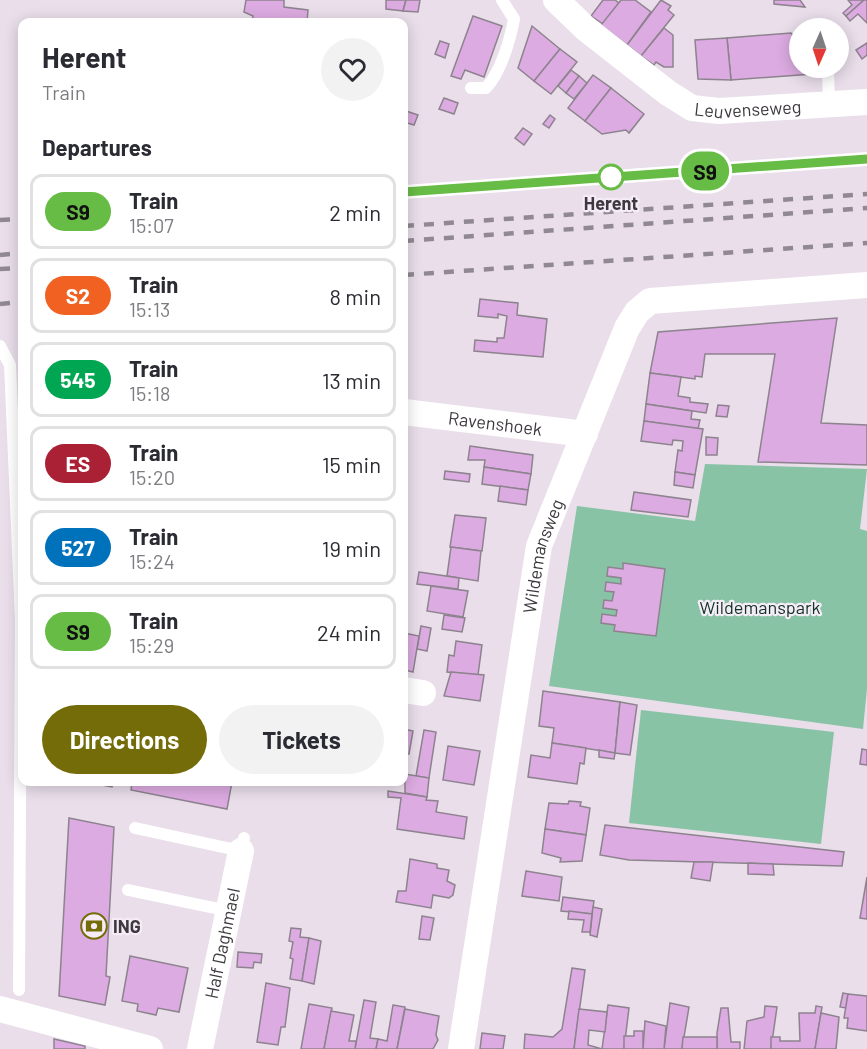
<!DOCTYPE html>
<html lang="en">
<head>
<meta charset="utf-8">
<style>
	body { margin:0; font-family:Barlow,sans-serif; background:#f2f2f3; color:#2b2b33; height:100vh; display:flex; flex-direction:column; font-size:22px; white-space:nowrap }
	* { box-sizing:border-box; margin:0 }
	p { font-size:20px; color:#7c7c81 }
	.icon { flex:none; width:33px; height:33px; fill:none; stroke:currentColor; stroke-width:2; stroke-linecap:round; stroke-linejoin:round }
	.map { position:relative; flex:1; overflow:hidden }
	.side { position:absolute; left:18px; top:18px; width:390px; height:768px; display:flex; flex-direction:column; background:#fff; border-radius:12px; box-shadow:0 3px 15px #0003 }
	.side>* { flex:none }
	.badge { padding:0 12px; border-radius:20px; font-size:21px; line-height:39px }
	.needle { width:39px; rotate:183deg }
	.fabs { position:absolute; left:789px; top:18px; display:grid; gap:12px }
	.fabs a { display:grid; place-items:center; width:60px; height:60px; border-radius:50%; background:#fff; box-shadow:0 3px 15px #0003; font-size:30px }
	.map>.badge { position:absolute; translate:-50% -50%; box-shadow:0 0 0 3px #fff }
	h2 { padding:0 24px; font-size:22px; line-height:54px }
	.round { display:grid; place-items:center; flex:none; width:63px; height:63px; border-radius:32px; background:#f2f2f3 }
	.headline { display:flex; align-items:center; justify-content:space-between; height:102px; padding:0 24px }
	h1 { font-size:28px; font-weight:700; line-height:45px }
	.action { display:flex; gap:12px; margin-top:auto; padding:12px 24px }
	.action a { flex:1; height:69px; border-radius:36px; background:#746c08; color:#fff; font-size:24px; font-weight:700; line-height:69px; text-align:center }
	.action a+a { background:#f2f2f3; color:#2b2b33 }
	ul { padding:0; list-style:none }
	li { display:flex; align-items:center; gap:18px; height:75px; margin:0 12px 9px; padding:0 12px; border:3px solid #e1e1e2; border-radius:12px }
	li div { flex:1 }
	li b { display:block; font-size:22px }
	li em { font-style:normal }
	li .badge { min-width:66px; font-weight:700; text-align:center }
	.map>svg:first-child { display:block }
	.green { fill:#89c3a6 }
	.building { fill:#dcabe1; stroke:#8d838e; stroke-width:1.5 }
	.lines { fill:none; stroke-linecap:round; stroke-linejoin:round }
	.service { stroke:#fff; stroke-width:12 }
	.minor { stroke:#fff; stroke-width:26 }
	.rail { stroke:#908991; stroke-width:4.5; stroke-dasharray:10 10; stroke-linecap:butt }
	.line-casing { stroke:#fff; stroke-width:14 }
	.line { stroke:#67bc45; stroke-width:9 }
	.stop-dot { fill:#fff; stroke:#67bc45; stroke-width:3 }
	.labels { text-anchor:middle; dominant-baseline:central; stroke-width:4.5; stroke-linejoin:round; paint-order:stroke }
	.street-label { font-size:18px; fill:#3d393e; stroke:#f6ecf8 }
	.stop-label { font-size:18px; font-weight:bold; fill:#3d393e; stroke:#f6ecf8 }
	.park-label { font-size:18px; fill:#103324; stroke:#f6ecf8 }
	.poi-label { font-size:18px; font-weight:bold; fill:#3d393e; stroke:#f6ecf8; text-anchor:start }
</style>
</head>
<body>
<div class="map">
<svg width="867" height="1049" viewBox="0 0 867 1049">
	<rect width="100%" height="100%" fill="#e9deea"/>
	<!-- green -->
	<g class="green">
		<path d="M705,464L867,469L860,529L867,531V689L863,729L549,686L577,506L695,521Z"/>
		<path d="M641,710L834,732L821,844L629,823Z"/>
	</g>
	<!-- building -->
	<g class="building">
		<path d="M246,0H284V7L308,10L307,22H252L253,16L244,12Z"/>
		<path d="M386,0H406L403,11L386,9Z"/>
		<path d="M406,0H420L418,12L403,11Z"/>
		<path d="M603,0H615L619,3L603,24L591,16Z"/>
		<path d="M621,0H635L651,12L627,45L601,25Z"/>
		<path d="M661,0L671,6L668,10L674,15L641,56L627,45Z"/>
		<path d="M774,0H800L805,7L774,4Z"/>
		<path d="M848,0H864L846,16L843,13L852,5Z"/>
		<path d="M864,0H867V23L858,14L850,21L846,16Z"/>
		<path d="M473,16L502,26L484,77L465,70L461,79L451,76Z"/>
		<path d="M532,26L560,49L534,81L518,68Z"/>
		<path d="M664,28L673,35V67H664L656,62L654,65L641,56Z"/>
		<path d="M791,33L800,45V68H813V74L731,80L727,38Z"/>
		<path d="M727,38L731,80L698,79L695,40Z"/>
		<path d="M440,41L449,44L445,58L435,54Z"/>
		<path d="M867,43V55L862,59L856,50Z"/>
		<path d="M560,49L577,62L551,94L534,81Z"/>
		<path d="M571,70L579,76L566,93L558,86Z"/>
		<path d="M593,75L611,88L585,121L568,108Z"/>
		<path d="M579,76L587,83L574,99L566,93Z"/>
		<path d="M611,88L644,114L629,133L626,130L602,134L585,121Z"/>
		<path d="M444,98L458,103L454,114L439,109Z"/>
		<path d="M406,111L418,115L414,125L404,122Z"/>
		<path d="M550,115L555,119L549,128L543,124Z"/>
		<path d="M523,128L532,134L524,145L515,138Z"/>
		<path d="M480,299L518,303L517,315L547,319L543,357L474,351L475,340L497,342V338H504L507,316L498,314V318L478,316Z"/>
		<path d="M837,318L821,423L867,425V465L758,462L775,354H705L702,377L695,376V379L650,373L658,332Z"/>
		<path d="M650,373L681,377L678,396L690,398V402L708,404L706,413L646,404Z"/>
		<path d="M646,404L692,411L691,419L700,420L698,429L644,421Z"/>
		<path d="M718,405L729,406L727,417L716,416Z"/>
		<path d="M644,421L703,429L695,475L675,472L678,450L682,451L683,441L673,440L672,445L641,441Z"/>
		<path d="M706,437L718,438L717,455H706Z"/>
		<path d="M470,446L533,455L531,474L484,467L485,460H468Z"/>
		<path d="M484,467L531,474L528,490L482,484Z"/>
		<path d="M445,471L470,474L469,482L444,479Z"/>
		<path d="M675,472L695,475L693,488L674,485Z"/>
		<path d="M500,486L528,490L526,505L498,501Z"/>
		<path d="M634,492L691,500L688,517L631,510Z"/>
		<path d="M455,515L486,518L482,551L450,547Z"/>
		<path d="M451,547L481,551L478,581L447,576Z"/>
		<path d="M623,563L665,569L656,636L614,631L615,625L601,623L602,614L616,616L617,610L603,608L604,600L612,601L614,592L605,591L606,582L621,584V578L607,576L608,567L623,569Z"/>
		<path d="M419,572L459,578L458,589L417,584Z"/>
		<path d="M431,586L468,591L463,617L427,611Z"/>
		<path d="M444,615L465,618L462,632L442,629Z"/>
		<path d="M421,626L431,628L427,651L417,649Z"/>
		<path d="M404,633L419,636L413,672L405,670V676Z"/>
		<path d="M456,641L482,645L478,675L447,672L449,655L454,656Z"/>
		<path d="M451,672L484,675L480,701L444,696Z"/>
		<path d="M543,691L620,702L615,753L552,743L554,728L539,726Z"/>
		<path d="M620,702L637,705L630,755L615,753Z"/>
		<path d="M404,729L413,731L409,754H404Z"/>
		<path d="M424,730L436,732L429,778L416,776Z"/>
		<path d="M552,743L586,748L584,764L580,763L577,784L528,777L531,755L550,758Z"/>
		<path d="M448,746L480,751L474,785L443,780Z"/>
		<path d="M862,749L867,750V765L860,764Z"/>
		<path d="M599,750L615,753L614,759L599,757Z"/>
		<path d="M405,774L429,778L427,797L405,793Z"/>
		<path d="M85,782H113L112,787Z"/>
		<path d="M132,782H232L227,809L131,790Z"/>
		<path d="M388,791L427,797L426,800L438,801L436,812L467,817L464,839L397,829L401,798L388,797Z"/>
		<path d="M569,801L581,802L580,806L590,808L586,835L545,829L549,803L568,804Z"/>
		<path d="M69,818L114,827L106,976L110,977L105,1005L59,996Z"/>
		<path d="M605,825L844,852L842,866L629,860L600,855Z"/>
		<path d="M545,829L586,835L582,861L560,862L561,858L542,853Z"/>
		<path d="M410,859L437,864V868L449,870L447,881L455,885L453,895L449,898L433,895L431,908L396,902L398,891H406Z"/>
		<path d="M694,862H713L710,881L691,878Z"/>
		<path d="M748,863L773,864L774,875L748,874Z"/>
		<path d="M526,871L562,877L559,901L522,896Z"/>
		<path d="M867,877V919L860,918Z"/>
		<path d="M563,897L594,901L592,914L561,911Z"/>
		<path d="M593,907L602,909L597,937L590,935Z"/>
		<path d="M569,911L592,914L590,932H582L584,920L568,919Z"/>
		<path d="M422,916L434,918L430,940L419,939Z"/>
		<path d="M291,928L301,929L300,937L309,938L302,981L290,979L293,959L290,958L293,942L289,941Z"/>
		<path d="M309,938L321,941L314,984L302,981Z"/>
		<path d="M238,952L262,954L261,963L254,962L253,968L237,967Z"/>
		<path d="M130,956L188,968L179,1012L158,1008L156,1015L137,1011L138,1004L122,1001Z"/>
		<path d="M572,968L585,970L574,1049H524L525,1034L553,1037L562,1029Z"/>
		<path d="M266,983L290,988L285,1027H281L278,1045L257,1042Z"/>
		<path d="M843,993L848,994L846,1008L840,1007Z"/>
		<path d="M848,994L867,996V1031L847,1028L848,1018H844Z"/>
		<path d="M364,1000L376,1002L370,1038L378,1039L376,1049H355Z"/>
		<path d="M670,1003L689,1007L682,1049H664Z"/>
		<path d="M309,1004L332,1008L324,1049H301Z"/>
		<path d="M393,1005L405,1007L397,1049H376L378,1039L387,1041Z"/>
		<path d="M608,1005L629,1008L624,1049H602Z"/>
		<path d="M765,1006L777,1007L771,1049H744L747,1021L764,1017Z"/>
		<path d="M816,1006L822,1007L815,1049H771V1037H780V1041H800L799,1013H815Z"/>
		<path d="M721,1008H728L731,1042H740V1049H717V1033Z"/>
		<path d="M405,1009L439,1016L436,1035L438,1040L433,1049H397Z"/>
		<path d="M579,1009L607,1012L605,1032L589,1030L588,1045L602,1049H574Z"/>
		<path d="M331,1011L354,1015L349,1041H356L355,1049H324Z"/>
		<path d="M821,1013L839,1017L836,1049H815Z"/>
		<path d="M645,1021L666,1026L664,1049H643Z"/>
		<path d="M634,1031H643V1049H624V1036H634Z"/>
		<path d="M482,1033L505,1036L503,1049H480Z"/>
		<path d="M683,1037H717V1049H682Z"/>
		<path d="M54,1039L85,1046V1049H54Z"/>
	</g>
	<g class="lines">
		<!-- service -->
		<g class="service">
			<path d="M828,68L829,105"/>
			<path d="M471,88H486C501,72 510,40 514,19L502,0"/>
			<path d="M0,346L10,365L21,621L19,990"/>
			<path d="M135,828L241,851L244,838"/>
			<path d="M128,890L229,911"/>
		</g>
		<!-- minor -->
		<g class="minor">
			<path id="s1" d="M556,0L585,28L668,93L692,108L719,111L867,102"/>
			<path id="s2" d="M404,412L585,434"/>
			<path d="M404,690L423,693"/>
			<path d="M0,1009L150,1049"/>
			<path id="s3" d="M200,1049L241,851"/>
			<path id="s4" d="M461,1049L539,546L627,328L637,312L650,301L867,285"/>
		</g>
		<!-- rail -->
		<g class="rail">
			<path d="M404,192L867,159"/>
			<path d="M0,220L22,219"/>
			<path d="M404,226L867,194"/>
			<path d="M404,241L867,208"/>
			<path d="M0,255L22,253"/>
			<path d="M0,269L22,268"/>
			<path d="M404,275L867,243"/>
			<path d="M0,304L22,302"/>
		</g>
	</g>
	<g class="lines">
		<!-- line casing -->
		<g class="line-casing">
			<path id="line" d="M404,192L867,159"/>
		</g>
		<!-- line -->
		<use href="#line" class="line"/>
	</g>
	<!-- icons -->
	<defs>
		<g id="bank-ring" transform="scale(1.35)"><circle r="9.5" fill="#f6ecf8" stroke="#746c08" stroke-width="1.5"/><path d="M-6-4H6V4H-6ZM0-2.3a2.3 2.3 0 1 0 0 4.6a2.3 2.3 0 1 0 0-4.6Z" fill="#746c08"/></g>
	</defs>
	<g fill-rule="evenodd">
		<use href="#bank-ring" x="94" y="926"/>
	</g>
	<!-- markers -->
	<circle class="stop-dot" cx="611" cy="177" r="12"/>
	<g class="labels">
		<!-- street labels -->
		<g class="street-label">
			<text stroke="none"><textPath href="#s1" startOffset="230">Leuvenseweg</textPath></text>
			<text stroke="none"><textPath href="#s2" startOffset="92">Ravenshoek</textPath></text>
			<text stroke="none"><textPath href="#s4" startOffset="500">Wildemansweg</textPath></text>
			<text stroke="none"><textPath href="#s3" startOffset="108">Half Daghmael</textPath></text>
		</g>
		<!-- stop labels -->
		<g class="stop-label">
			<text x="611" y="203">Herent</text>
		</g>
		<!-- park labels -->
		<g class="park-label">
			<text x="760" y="607">Wildemanspark</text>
		</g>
		<!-- poi labels -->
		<g class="poi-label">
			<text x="113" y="926">ING</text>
		</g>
	</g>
</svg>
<div class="fabs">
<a><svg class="needle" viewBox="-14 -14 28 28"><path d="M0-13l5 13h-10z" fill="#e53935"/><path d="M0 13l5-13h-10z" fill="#7c7c81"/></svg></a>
</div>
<b class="badge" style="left:705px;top:171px;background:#67bc45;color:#111">S9</b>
<section class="side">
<div class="headline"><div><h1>Herent</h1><p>Train</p></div><a class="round"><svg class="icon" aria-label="heart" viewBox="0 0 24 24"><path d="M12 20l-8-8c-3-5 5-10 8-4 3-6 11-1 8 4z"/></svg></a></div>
<h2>Departures</h2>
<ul>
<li><span class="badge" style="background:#67bc45;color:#111">S9</span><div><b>Train</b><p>15:07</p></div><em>2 min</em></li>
<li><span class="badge" style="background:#f16122;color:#fff">S2</span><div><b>Train</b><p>15:13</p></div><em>8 min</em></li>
<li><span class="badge" style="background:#00a651;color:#fff">545</span><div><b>Train</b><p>15:18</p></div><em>13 min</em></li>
<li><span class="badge" style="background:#aa2135;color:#fff">ES</span><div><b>Train</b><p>15:20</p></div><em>15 min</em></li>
<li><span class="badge" style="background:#0072bc;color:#fff">527</span><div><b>Train</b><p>15:24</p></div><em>19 min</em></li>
<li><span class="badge" style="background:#67bc45;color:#111">S9</span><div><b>Train</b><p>15:29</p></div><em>24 min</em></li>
</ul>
<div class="action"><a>Directions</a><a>Tickets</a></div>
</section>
</div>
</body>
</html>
